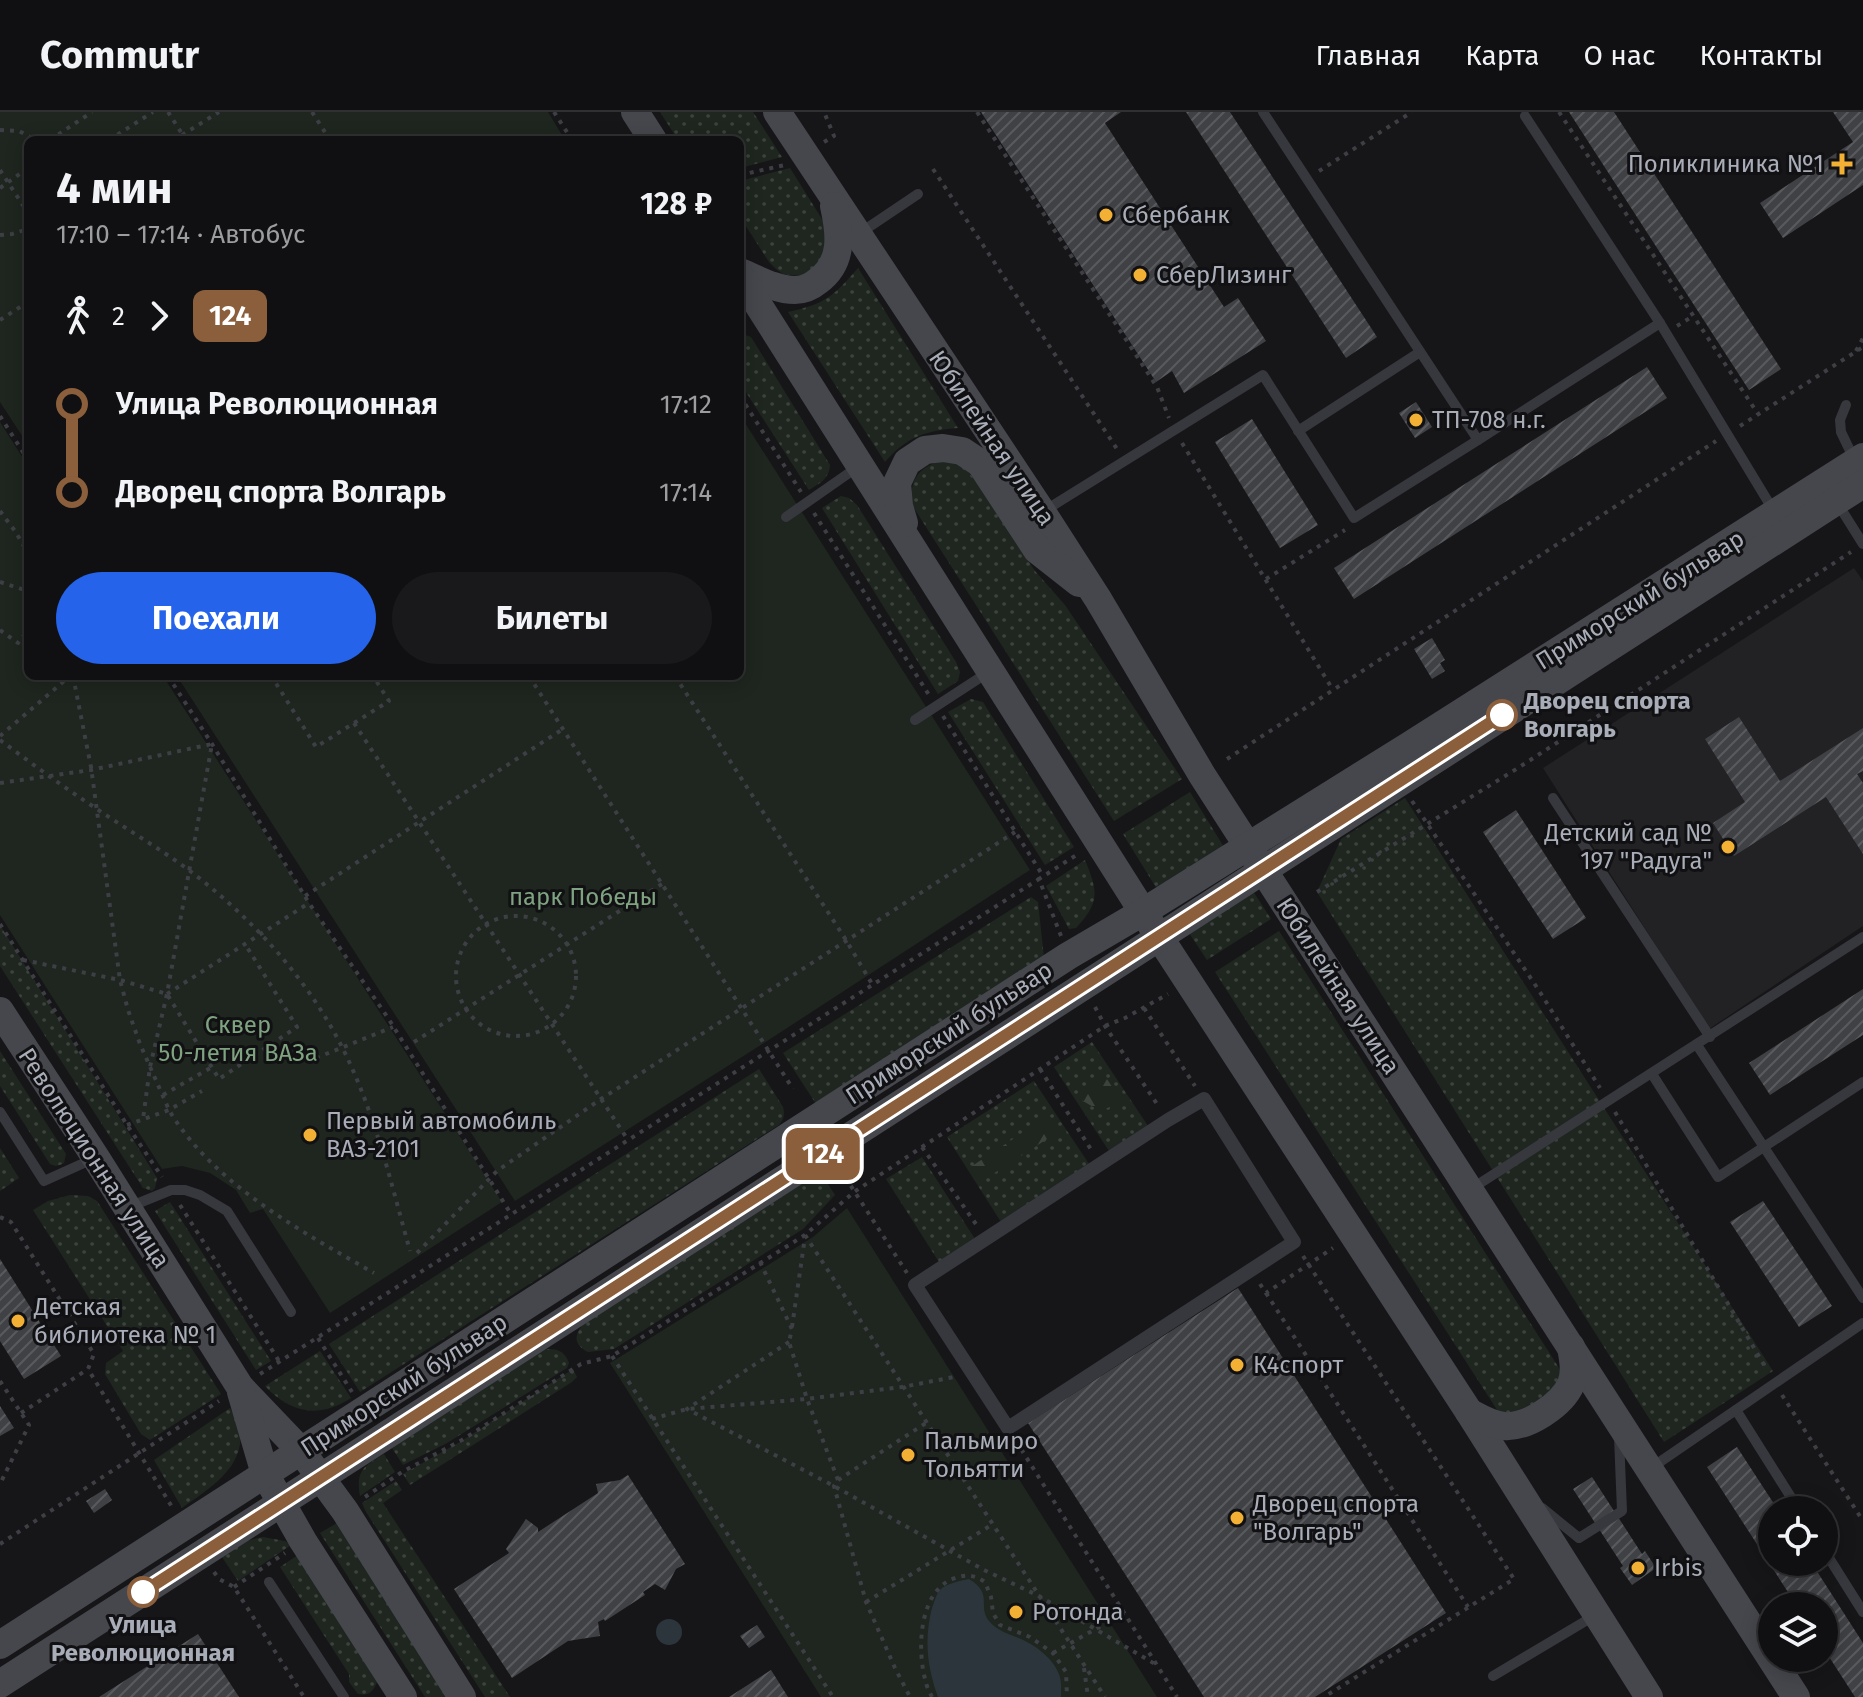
<!DOCTYPE html>
<html lang="ru">
<head>
<meta charset="utf-8">
<style>
	body { margin:0; font-family:"Fira Sans",sans-serif; background:#19191b; color:#f1f3f6; height:100vh; display:flex; flex-direction:column; font-size:30px; white-space:nowrap }
	* { box-sizing:border-box; margin:0 }
	p { font-size:26px; color:#9c9d9f }
	.icon { flex:none; width:44px; height:44px; fill:none; stroke:currentColor; stroke-width:2; stroke-linecap:round; stroke-linejoin:round }
	.map { position:relative; flex:1; overflow:hidden }
	.panel { position:absolute; left:24px; top:24px; width:720px; height:544px; display:flex; flex-direction:column; background:#101012; border-radius:12px; box-shadow:0 4px 20px #0003,0 0 0 2px #303032 }
	.panel>* { flex:none }
	.badge { padding:0 16px; border-radius:12px; font-size:28px; line-height:52px }
	.controls { position:absolute; left:1758px; top:1384px; display:grid; gap:16px }
	.controls a { display:grid; place-items:center; width:80px; height:80px; border-radius:50%; background:#101012; box-shadow:0 4px 20px #0003,0 0 0 2px #303032; font-size:40px }
	.map>.badge { position:absolute; translate:-50% -50%; box-shadow:0 0 0 4px #fff }
	.legs { display:flex; align-items:center; gap:12px; height:88px; padding:0 32px; font-size:26px }
	.legs p { margin-inline-start:auto }
	.headline { display:flex; align-items:center; justify-content:space-between; height:136px; padding:0 32px }
	h1 { font-size:44px; font-weight:700; line-height:60px }
	.primary-button { display:flex; gap:16px; margin-top:auto; padding:16px 32px }
	.primary-button a { flex:1; height:92px; border-radius:48px; background:#2563eb; color:#fff; font-size:32px; font-weight:700; line-height:92px; text-align:center }
	.primary-button a+a { background:#19191b; color:#f1f3f6 }
	ul { padding:0 32px; list-style:none }
	li { display:flex; align-items:center; gap:28px; height:88px; font-size:30px }
	li i { display:grid; place-items:center; width:12px; height:100%; margin:0 10px; background:currentColor }
	li i::after { content:''; width:20px; height:20px; margin:-10px; border:6px solid; border-radius:50%; background:#101012 }
	li p { margin-inline-start:auto }
	li:first-child i { background:linear-gradient(#0000 50%,currentColor 0) }
	li:last-child i { background:linear-gradient(currentColor 50%,#0000 0) }
	header { display:flex; align-items:center; gap:48px; box-sizing:border-box; height:112px; padding:0 40px; background:#101012; border-bottom:2px solid #303032 }
	header strong { font-size:38px }
	nav { display:flex; gap:44px; margin-inline-start:auto; font-size:28px }
	.map>svg:first-child { display:block }
	.built { fill:#222225 }
	.grass { fill:url(#grass-dots) }
	.forest { fill:url(#forest-firs) }
	.green { fill:#1e261f }
	.water { fill:#2c353c }
	.building { fill:url(#building-hatch) }
	.lines { fill:none; stroke-linecap:round; stroke-linejoin:round }
	.path { stroke:#3d3f44; stroke-width:4; stroke-dasharray:4 6; stroke-linecap:butt }
	.service { stroke:#37383d; stroke-width:10 }
	.pedestrian { stroke:#37383d; stroke-width:14 }
	.secondary { stroke:#45474d; stroke-width:28 }
	.line-1-casing { stroke:#fff; stroke-width:18 }
	.line-1 { stroke:#8b5e3c; stroke-width:12 }
	.poi-dot { fill:#f2b134; stroke:#111113; stroke-width:3 }
	.stop-1-dot { fill:#fff; stroke:#8b5e3c; stroke-width:4 }
	.labels { text-anchor:middle; dominant-baseline:central; stroke-width:6; stroke-linejoin:round; paint-order:stroke }
	.poi-label { font-size:24px; fill:#a8adb8; stroke:#111113; text-anchor:start }
	.street-label { font-size:24px; fill:#a8adb8; stroke:#111113 }
	.stop-label { font-size:24px; font-weight:bold; fill:#a8adb8; stroke:#111113; text-anchor:start }
	.park-label { font-size:24px; fill:#7fa381; stroke:#111113 }
</style>
</head>
<body>
<header>
<strong>Commutr</strong>
<nav><a>Главная</a><a>Карта</a><a>О нас</a><a>Контакты</a></nav>
</header>
<div class="map">
<svg width="1863" height="1585" viewBox="0 0 1863 1585">
	<defs>
		<pattern id="grass-dots" width="8" height="8" patternUnits="userSpaceOnUse" patternTransform="scale(2)"><rect width="8" height="8" fill="#1e261f"/><path d="M2 2h.1M6 6h.1" fill="none" stroke="#3c433d" stroke-width="1.8" stroke-linecap="round"/></pattern>
		<pattern id="forest-firs" width="22" height="20" patternUnits="userSpaceOnUse" patternTransform="scale(2)"><rect width="22" height="20" fill="#1e261f"/><path d="M5 1l3.5 6h-7zM16 11l3.5 6h-7z" fill="#3c433d"/></pattern>
		<pattern id="building-hatch" width="6" height="6" patternUnits="userSpaceOnUse" patternTransform="scale(2)"><rect width="6" height="6" fill="#404145"/><path d="M-1 1l2-2M0 6l6-6M5 7l2-2" fill="none" stroke="#595a5e"/></pattern>
	</defs>
	<rect width="100%" height="100%" fill="#161618"/>
	<!-- built -->
	<path class="built" d="M1854,456L1863,469V814L1709,917L1543,656Z"/>
	<!-- grass -->
	<g class="grass">
		<path d="M660,0H753L782,45L740,56V28H678Z"/>
		<path d="M790,56L827,115L824,150L801,164L783,162L776,157L769,150L740,105V69Z"/>
		<path d="M858,156L958,316C924,319 907,325 885,350L788,200C825,192 834,184 858,156Z"/>
		<path d="M740,221L751,225L830,353C829,367 820,371 809,378L740,271Z"/>
		<path d="M945,348L957,350L967,357L1035,459L1065,493L1182,667L1114,709L912,393C909,367 919,354 945,348Z"/>
		<path d="M841,384L849,386L857,393L956,550L960,560L958,569L938,582L822,396Z"/>
		<path d="M971,587L983,590L1074,735L1045,753L948,600Z"/>
		<path d="M1190,680L1227,740L1160,782L1123,722Z"/>
		<path d="M1405,686L1773,1259L1664,1330L1317,780L1341,727Z"/>
		<path d="M1085,748C1098,780 1100,790 1076,816L1069,817L1046,774Z"/>
		<path d="M1251,776L1271,807L1207,848L1187,818Z"/>
		<path d="M1031,785L1038,790L1044,846L816,992L783,941Z"/>
		<path d="M0,813L157,1066L155,1076L152,1079L143,1076L0,854Z"/>
		<path d="M1279,819L1561,1259C1556,1287 1525,1296 1501,1304L1215,860Z"/>
		<path d="M1092,930L1148,1014L1109,1039L1054,955Z"/>
		<path d="M0,939L66,1042L64,1051C58,1054 56,1055 50,1052L0,974Z"/>
		<path d="M759,957L783,995C785,1003 784,1007 779,1013L360,1280L329,1232Z"/>
		<path d="M1034,969L1089,1052L1001,1110L947,1025Z"/>
		<path d="M0,1036L19,1066L0,1079Z"/>
		<path d="M922,1045L975,1127L939,1150L886,1067Z"/>
		<path d="M820,1060L835,1083L803,1117L614,1237L588,1240C573,1232 574,1223 584,1211Z"/>
		<path d="M70,1083L88,1084L97,1089L221,1282L150,1328L141,1322L105,1262L106,1251L123,1239L33,1098L48,1089Z"/>
		<path d="M170,1090L271,1249L256,1258L155,1099Z"/>
		<path d="M548,1237C560,1237 565,1241 569,1251L567,1256L447,1331L403,1353L392,1336L541,1239Z"/>
		<path d="M320,1239L351,1286C319,1307 290,1301 265,1274Z"/>
		<path d="M573,1257L577,1265L572,1270L410,1373L403,1362L460,1330Z"/>
		<path d="M230,1296C234,1303 239,1311 240,1319C245,1356 207,1378 182,1396L154,1348Z"/>
		<path d="M384,1342L395,1360L360,1384C356,1358 363,1355 384,1342Z"/>
		<path d="M396,1369L402,1378L383,1391L510,1585H485L366,1400L362,1391Z"/>
		<path d="M337,1411L449,1585H425L320,1421Z"/>
		<path d="M263,1425L285,1429L291,1433L238,1469L222,1445L246,1429Z"/>
		<path d="M298,1443L377,1570C373,1580 369,1584 358,1582L349,1570V1562L280,1455Z"/>
	</g>
	<!-- forest -->
	<g class="forest">
		<path d="M1101,958L1122,990L1100,999L1078,986Z"/>
		<path d="M1048,1004L1058,1020L982,1069L972,1054Z"/>
	</g>
	<!-- green -->
	<g class="green">
		<path d="M0,0H548L565,28H28V333L0,290Z"/>
		<path d="M740,303L1030,758L764,931L515,1089L177,564H740Z"/>
		<path d="M0,310L28,354V564H163L502,1090L330,1201L263,1097L250,1101L236,1078L210,1061L182,1054L162,1057L0,803Z"/>
		<path d="M847,1096L1157,1585H821L610,1251L813,1125Z"/>
	</g>
	<!-- water -->
	<g class="water">
		<path d="M969,1467C994,1482 977,1494 989,1509C1000,1522 1013,1522 1027,1530C1039,1536 1053,1548 1058,1560C1062,1567 1061,1577 1061,1585H938C927,1555 924,1527 932,1496C934,1491 936,1482 940,1478C947,1471 960,1469 969,1467Z"/>
		<circle cx="669" cy="1520" r="13"/>
	</g>
	<!-- building -->
	<g class="building">
		<path d="M981,0H1121L1105,11L1224,195L1238,186L1266,229L1184,281L1172,259L1156,270Z"/>
		<path d="M1186,0H1230L1377,225L1346,246Z"/>
		<path d="M1569,0H1614L1781,257L1749,278Z"/>
		<path d="M1833,0H1863V73L1783,126L1760,91L1853,30Z"/>
		<path d="M1647,255L1667,286L1354,487L1334,456Z"/>
		<path d="M1416,290L1432,315L1415,326L1399,301Z"/>
		<path d="M1252,307L1318,413L1280,436L1215,330Z"/>
		<path d="M1432,526L1445,548L1440,551L1445,559L1432,567L1414,537Z"/>
		<path d="M1739,605L1780,669L1863,616V659L1857,662L1863,671V742L1826,685L1734,744L1713,711L1745,690L1705,627Z"/>
		<path d="M1516,698L1586,806L1553,827L1483,720Z"/>
		<path d="M1863,877V923L1770,983L1749,951Z"/>
		<path d="M1763,1089L1832,1194L1799,1215L1730,1110Z"/>
		<path d="M0,1147L61,1244L24,1267L0,1229Z"/>
		<path d="M1238,1176L1446,1501L1315,1585H1204L1028,1311Z"/>
		<path d="M0,1294L14,1316L0,1324Z"/>
		<path d="M1737,1335L1778,1398H1772V1450H1811L1863,1531V1585H1855L1824,1537V1494H1797L1707,1355Z"/>
		<path d="M628,1363L685,1452L676,1457L665,1478L655,1472L643,1480L645,1483L605,1509L604,1507L598,1510L600,1524L568,1529L512,1566L454,1477L509,1441L506,1437L526,1407L538,1416V1420L598,1381L596,1372L620,1368Z"/>
		<path d="M1592,1365L1642,1442L1645,1439L1656,1456L1632,1473L1620,1456L1623,1454L1573,1377Z"/>
		<path d="M105,1377L112,1388L94,1401L86,1389Z"/>
		<path d="M757,1513L765,1525L749,1536L740,1524Z"/>
		<path d="M198,1522L239,1585H99Z"/>
		<path d="M771,1558L788,1585H729Z"/>
	</g>
	<g class="lines">
		<!-- path -->
		<g class="path">
			<path d="M168,0L186,28"/>
			<path d="M312,0L330,28"/>
			<path d="M554,0L572,28"/>
			<path d="M977,0L1157,275L1169,306"/>
			<path d="M1559,0L1758,302"/>
			<path d="M0,18L19,19L36,28"/>
			<path d="M182,23L219,0"/>
			<path d="M50,28L92,0"/>
			<path d="M109,28L153,0"/>
			<path d="M824,30L834,24L824,0"/>
			<path d="M933,57L1117,337"/>
			<path d="M0,58L28,101"/>
			<path d="M1319,59L1412,0"/>
			<path d="M740,63L785,53"/>
			<path d="M0,76L28,56"/>
			<path d="M0,123L12,122L28,117"/>
			<path d="M0,208L28,190"/>
			<path d="M1677,214L1693,204"/>
			<path d="M1856,239L1863,226"/>
			<path d="M740,284L801,380"/>
			<path d="M0,304L28,348"/>
			<path d="M1740,314L1863,235"/>
			<path d="M1182,331L1333,578"/>
			<path d="M0,399L15,419L28,441"/>
			<path d="M814,401L929,583"/>
			<path d="M1266,467L1345,418"/>
			<path d="M0,470L28,479"/>
			<path d="M0,518L18,531L28,518"/>
			<path d="M73,564L91,655L120,868L128,898L140,932L169,998C212,1071 302,1120 374,1161"/>
			<path d="M168,564L212,632L309,791L388,906L511,1102"/>
			<path d="M274,564L272,565L316,635L389,589L373,564"/>
			<path d="M529,564L793,977"/>
			<path d="M675,564L846,828L872,872"/>
			<path d="M943,604L1043,764"/>
			<path d="M354,611L628,1028"/>
			<path d="M0,624L70,564"/>
			<path d="M0,628C31,651 62,674 94,695C126,717 159,736 190,759C252,806 308,867 343,937C375,1001 391,1071 410,1139"/>
			<path d="M1227,647L1716,329"/>
			<path d="M0,671L91,658L212,632L167,882L150,955L143,1007"/>
			<path d="M1412,689L1538,877L1600,976"/>
			<path d="M1317,780L1518,656L1851,440"/>
			<path d="M305,784L563,617"/>
			<circle cx="516" cy="864" r="60"/>
			<path d="M0,812L127,1013L162,1065"/>
			<path d="M1061,824L1039,767L1078,742"/>
			<path d="M23,848L120,868L167,882L219,967L297,915L245,832"/>
			<path d="M167,882L309,791"/>
			<path d="M1095,895L1105,914L1159,995"/>
			<path d="M1144,896L1195,974"/>
			<path d="M414,930L662,772"/>
			<path d="M316,946L393,915"/>
			<path d="M1040,957L1092,1039"/>
			<path d="M163,983L212,955"/>
			<path d="M1615,1000L1767,1258"/>
			<path d="M127,1013L169,998L202,979"/>
			<path d="M922,1035L978,1115"/>
			<path d="M840,1057L907,1161"/>
			<path d="M180,1093L279,1249"/>
			<path d="M0,1105L11,1110L94,1242L88,1257L172,1395"/>
			<path d="M805,1123L1105,1585"/>
			<path d="M417,1141L497,1059L601,987L1015,720"/>
			<path d="M1303,1144L1514,1467L1324,1585"/>
			<path d="M760,1150L792,1217L789,1230L807,1287L838,1368L834,1374L866,1490L895,1556L910,1585"/>
			<path d="M1260,1172L1266,1181L1333,1136"/>
			<path d="M1266,1181L1468,1495"/>
			<path d="M792,1215L805,1125"/>
			<path d="M318,1226L352,1280"/>
			<path d="M789,1230L687,1297L834,1374L984,1458L1037,1483L1155,1552"/>
			<path d="M612,1244L833,1585"/>
			<path d="M260,1262L1039,767"/>
			<path d="M0,1269L29,1313L0,1372"/>
			<path d="M1782,1283L1863,1409"/>
			<path d="M21,1301L88,1257"/>
			<path d="M652,1307L687,1297L807,1287L902,1275L954,1265"/>
			<path d="M1016,1329L1177,1585"/>
			<path d="M838,1368L926,1311"/>
			<path d="M365,1385L402,1360L462,1328L581,1252L612,1244L805,1123L854,1080L1105,914L1125,906L1168,882"/>
			<path d="M0,1432L219,1289"/>
			<path d="M214,1460L219,1467L234,1475L304,1585"/>
			<path d="M234,1475L285,1441"/>
			<path d="M866,1490L993,1412"/>
			<path d="M1053,1541L1124,1501"/>
			<path d="M1084,1556L1088,1585"/>
			<path d="M932,1585C929,1579 926,1573 925,1567C917,1536 919,1478 955,1466C966,1462 975,1463 985,1470L991,1485L993,1501L1000,1513L1030,1525L1053,1541L1066,1560L1067,1585"/>
		</g>
		<!-- service -->
		<g class="service">
			<path d="M1263,0L1478,328L1660,211L1525,4"/>
			<path d="M860,121L918,82"/>
			<path d="M1660,211L1775,401"/>
			<path d="M1846,293L1840,308L1841,320L1854,347"/>
			<path d="M1298,319L1420,240"/>
			<path d="M1836,389L1863,432"/>
			<path d="M1044,399L1263,263L1354,406L1478,328"/>
			<path d="M786,405L859,354"/>
			<path d="M915,608L987,561"/>
			<path d="M1553,686L1710,925"/>
			<path d="M1697,933L1863,1186"/>
			<path d="M1652,962L1718,1065L1863,970"/>
			<path d="M0,1000L44,1069L95,1046"/>
			<path d="M1471,1077L1863,825"/>
			<path d="M129,1095L171,1078H185L200,1083L227,1099L291,1200"/>
			<path d="M1736,1298L1799,1398"/>
			<path d="M1651,1356L1863,1211"/>
			<path d="M1542,1396L1579,1426L1622,1399L1619,1325"/>
			<path d="M1824,1438L1863,1500"/>
			<path d="M269,1470L344,1585"/>
			<path d="M1493,1564L1594,1504"/>
		</g>
		<!-- pedestrian -->
		<path class="pedestrian" d="M1204,987L1294,1130L1008,1316L915,1173L1168,1008Z"/>
		<!-- secondary -->
		<g class="secondary">
			<path d="M635,0L653,28"/>
			<path d="M777,0L1042,400L1098,487L1202,663L1796,1585"/>
			<path d="M740,160C757,167 776,178 795,178C803,178 812,174 818,169C844,150 840,121 834,94"/>
			<path d="M740,164L1143,800L1469,1300L1649,1585"/>
			<path d="M904,411L899,394L897,371L907,350L925,338L943,336L962,339L980,351L1037,438L1079,471"/>
			<path d="M0,899L96,1046L240,1275L301,1339L345,1399L462,1585"/>
			<path d="M241,1280L265,1362L303,1429L403,1585"/>
			<path d="M1469,1300C1480,1306 1492,1313 1504,1314C1527,1316 1562,1293 1571,1272C1576,1260 1573,1247 1571,1235"/>
			<path d="M0,1533L1068,844L1143,800L1410,633L1863,345"/>
			<path d="M0,1572L1863,372"/>
		</g>
	</g>
	<g class="lines">
		<!-- line-1 casing -->
		<g class="line-1-casing">
			<path id="line-1" d="M143,1480L1502,603"/>
		</g>
		<!-- line-1 -->
		<use href="#line-1" class="line-1"/>
	</g>
	<!-- markers -->
	<g class="poi-dot">
		<path d="M1838 40h8v8h8v8h-8v8h-8v-8h-8v-8h8z"/>
		<circle cx="1106" cy="103" r="8"/>
		<circle cx="1140" cy="163" r="8"/>
		<circle cx="1416" cy="308" r="8"/>
		<circle cx="1728" cy="735" r="8"/>
		<circle cx="310" cy="1023" r="8"/>
		<circle cx="18" cy="1209" r="8"/>
		<circle cx="1237" cy="1253" r="8"/>
		<circle cx="908" cy="1343" r="8"/>
		<circle cx="1237" cy="1406" r="8"/>
		<circle cx="1638" cy="1456" r="8"/>
		<circle cx="1016" cy="1500" r="8"/>
	</g>
	<g class="stop-1-dot">
		<circle cx="1502" cy="603" r="14"/>
		<circle cx="143" cy="1480" r="14"/>
	</g>
	<g class="labels">
		<!-- poi labels -->
		<g class="poi-label">
			<text x="1824" y="52" text-anchor="end">Поликлиника №1</text>
			<text x="1122" y="103">Сбербанк</text>
			<text x="1156" y="163">СберЛизинг</text>
			<text x="1432" y="308">ТП-708 н.г.</text>
			<text x="1712" y="721" text-anchor="end">Детский сад №<tspan x="1712" dy="28">197 "Радуга"</tspan></text>
			<text x="326" y="1009">Первый автомобиль<tspan x="326" dy="28">ВАЗ-2101</tspan></text>
			<text x="34" y="1195">Детская<tspan x="34" dy="28">библиотека № 1</tspan></text>
			<text x="1253" y="1253">К4спорт</text>
			<text x="924" y="1329">Пальмиро<tspan x="924" dy="28">Тольятти</tspan></text>
			<text x="1253" y="1392">Дворец спорта<tspan x="1253" dy="28">"Волгарь"</tspan></text>
			<text x="1654" y="1456">Irbis</text>
			<text x="1032" y="1500">Ротонда</text>
		</g>
		<!-- street labels -->
		<g class="street-label">
			<text transform="translate(992 326) rotate(56)">Юбилейная улица</text>
			<text transform="translate(1640 488) rotate(-32)">Приморский бульвар</text>
			<text transform="translate(1338 874) rotate(57)">Юбилейная улица</text>
			<text transform="translate(949 921) rotate(-33)">Приморский бульвар</text>
			<text transform="translate(94 1046) rotate(57)">Революционная улица</text>
			<text transform="translate(404 1273) rotate(-33)">Приморский бульвар</text>
		</g>
		<!-- stop labels -->
		<g class="stop-label">
			<text x="1524" y="589">Дворец спорта<tspan x="1524" dy="28">Волгарь</tspan></text>
			<text x="143" y="1513" text-anchor="middle">Улица<tspan x="143" dy="28">Революционная</tspan></text>
		</g>
		<!-- park labels -->
		<g class="park-label">
			<text x="583" y="785">парк Победы</text>
			<text x="238" y="913">Сквер<tspan x="238" dy="28">50-летия ВАЗа</tspan></text>
		</g>
	</g>
</svg>
<div class="controls">
<a><svg class="icon" aria-label="locate" viewBox="0 0 24 24"><circle cx="12" cy="12" r="6"/><path d="M12 2v4M12 18v4M2 12h4M18 12h4"/></svg></a>
<a><svg class="icon" aria-label="layers" viewBox="0 0 24 24"><path d="M12 4l9 5-9 5-9-5zM3 14l9 5 9-5"/></svg></a>
</div>
<b class="badge" style="left:823px;top:1042px;background:#8b5e3c;color:#fff">124</b>
<section class="panel">
<div class="headline"><div><h1>4 мин</h1><p>17:10 – 17:14 · Автобус</p></div><b>128 ₽</b></div>
<div class="legs"><svg class="icon" aria-label="walk" viewBox="0 0 24 24"><circle cx="13" cy="4" r="2"/><path d="M13 8l-2 6 4 7M11 14l-3 7M7 12l3-4h3l4 4"/></svg>2<svg class="icon" aria-label="forward" viewBox="0 0 24 24"><path d="M9 5l7 7-7 7"/></svg><b class="badge" style="background:#8b5e3c;color:#fff">124</b></div>
<ul>
<li><i style="color:#8b5e3c"></i><b>Улица Революционная</b><p>17:12</p></li>
<li><i style="color:#8b5e3c"></i><b>Дворец спорта Волгарь</b><p>17:14</p></li>
</ul>
<div class="primary-button"><a>Поехали</a><a>Билеты</a></div>
</section>
</div>
</body>
</html>
